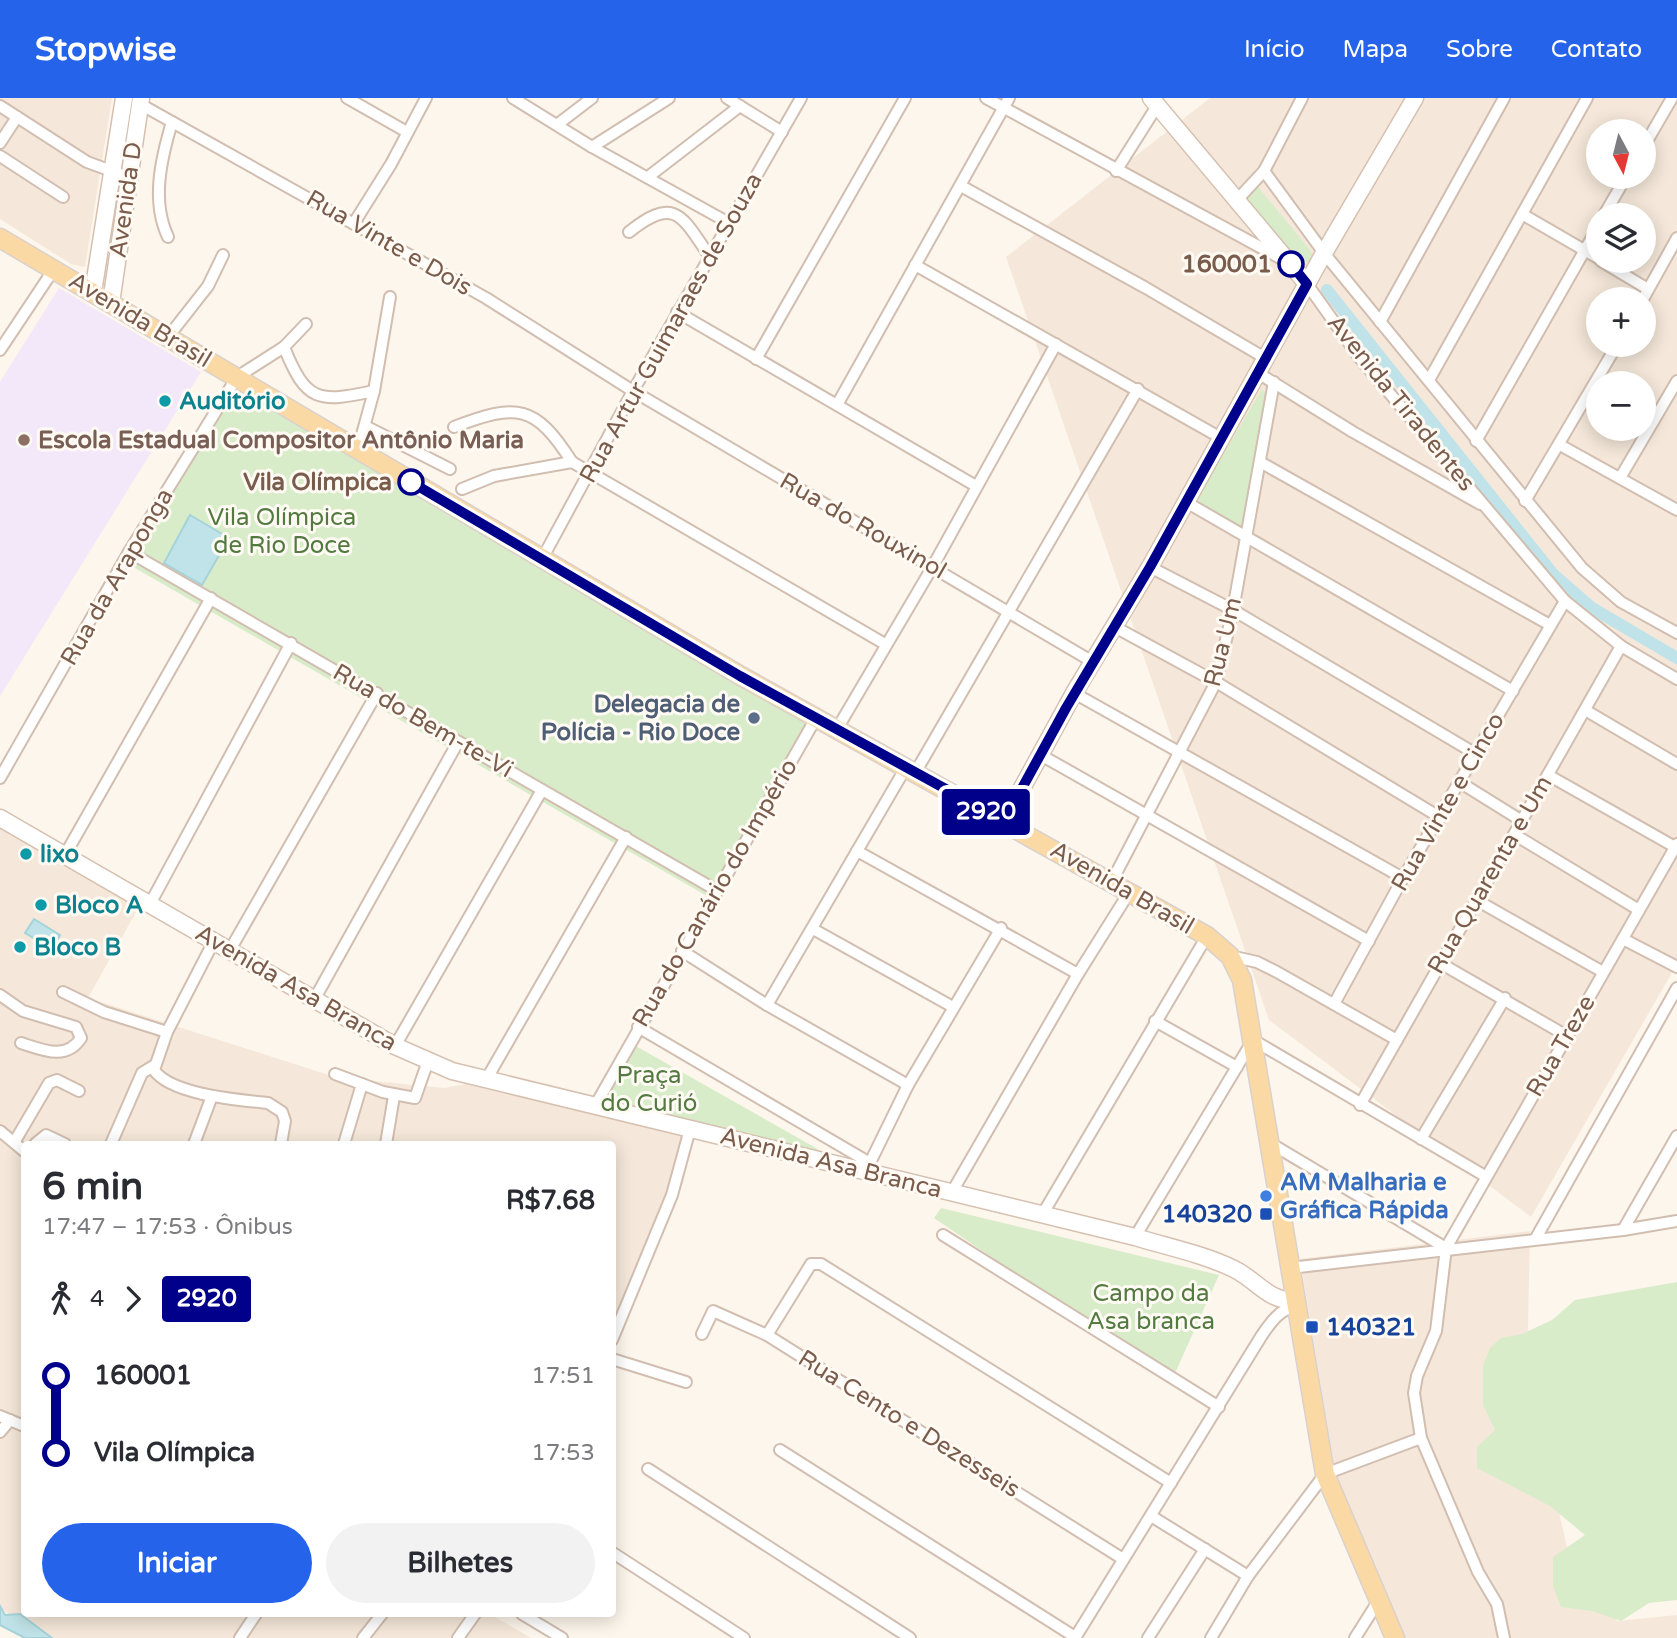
<!DOCTYPE html>
<html lang="pt">
<head>
<meta charset="utf-8">
<style>
	body { margin:0; font-family:"Varela Round",sans-serif; background:#f2f2f3; color:#2b2b33; height:100vh; display:flex; flex-direction:column; font-size:26px; white-space:nowrap }
	* { box-sizing:border-box; margin:0 }
	p { font-size:23px; color:#7c7c81 }
	.icon { flex:none; width:38px; height:38px; fill:none; stroke:currentColor; stroke-width:2; stroke-linecap:round; stroke-linejoin:round }
	.map { position:relative; flex:1; overflow:hidden }
	.drawer { position:absolute; left:21px; top:1043px; width:595px; height:476px; display:flex; flex-direction:column; background:#fff; border-radius:7px; box-shadow:0 4px 18px #0003 }
	.drawer>* { flex:none }
	.badge { padding:0 14px; border-radius:5px; font-size:24px; line-height:46px }
	.needle { width:46px; rotate:173deg }
	.controls { position:absolute; left:1586px; top:21px; display:grid; gap:14px }
	.controls a { display:grid; place-items:center; width:70px; height:70px; border-radius:50%; background:#fff; box-shadow:0 4px 18px #0003; font-size:35px }
	.map>.badge { position:absolute; translate:-50% -50%; box-shadow:0 0 0 4px #fff }
	.legs { display:flex; align-items:center; gap:10px; height:77px; padding:0 21px; font-size:23px }
	.legs p { margin-inline-start:auto }
	.overview { display:flex; align-items:center; justify-content:space-between; height:119px; padding:0 21px }
	h1 { font-size:38px; font-weight:700; line-height:52px }
	.primary-button { display:flex; gap:14px; margin-top:auto; padding:14px 21px }
	.primary-button a { flex:1; height:80px; border-radius:42px; background:#2563eb; color:#fff; font-size:28px; font-weight:700; line-height:80px; text-align:center }
	.primary-button a+a { background:#f2f2f3; color:#2b2b33 }
	ul { padding:0 21px; list-style:none }
	li { display:flex; align-items:center; gap:24px; height:77px; font-size:26px }
	li i { display:grid; place-items:center; width:10px; height:100%; margin:0 9px; background:currentColor }
	li i::after { content:''; width:18px; height:18px; margin:-9px; border:5px solid; border-radius:50%; background:#fff }
	li p { margin-inline-start:auto }
	li:first-child i { background:linear-gradient(#0000 50%,currentColor 0) }
	li:last-child i { background:linear-gradient(currentColor 50%,#0000 0) }
	header { display:flex; align-items:center; gap:42px; box-sizing:border-box; height:98px; padding:0 35px; background:#2563eb; color:#fff }
	header strong { font-size:33px }
	nav { display:flex; gap:38px; margin-inline-start:auto; font-size:24px }
	.map>svg:first-child { display:block }
	.residential { fill:#f5e8da; fill-rule:evenodd }
	.education { fill:#f3e8fa }
	.green { fill:#d8ecc9 }
	.water { fill:#bfe3e8; stroke:#a5d3da; stroke-width:2 }
	.lines { fill:none; stroke-linecap:round; stroke-linejoin:round }
	.canal { stroke:#bfe3e8; stroke-width:12 }
	.street-casing { stroke:#d1beb0; stroke-width:14 }
	.secondary-casing { stroke:#d6c0b0; stroke-width:19 }
	.primary-casing { stroke:#dad1cd; stroke-width:21 }
	.street { stroke:#fff; stroke-width:10 }
	.secondary { stroke:#fff; stroke-width:16 }
	.primary { stroke:#fbd9a5; stroke-width:18 }
	.line-1-casing { stroke:#fff; stroke-width:16 }
	.line-1 { stroke:#00008b; stroke-width:10 }
	.stop-1-dot { fill:#fff; stroke:#00008b; stroke-width:3.5 }
	.culture-dot { fill:#0f9aa8; stroke:#fffaf3; stroke-width:2.5 }
	.education-dot { fill:#8d6e63; stroke:#fffaf3; stroke-width:2.5 }
	.service-dot { fill:#5c6f8a; stroke:#fffaf3; stroke-width:2.5 }
	.shop-dot { fill:#3f7fe0; stroke:#fffaf3; stroke-width:2.5 }
	.transit-dot { fill:#1a4fb4; stroke:#fffaf3; stroke-width:2.5 }
	.labels { text-anchor:middle; dominant-baseline:central; stroke-width:6; stroke-linejoin:round; paint-order:stroke }
	.street-label { font-size:24px; fill:#7a5c4d; stroke:#fffaf3 }
	.stop-label { font-size:24px; font-weight:bold; fill:#7a5c4d; stroke:#fffaf3; text-anchor:end }
	.culture-label { font-size:24px; font-weight:bold; fill:#0d838f; stroke:#fffaf3; text-anchor:start }
	.education-label { font-size:24px; font-weight:bold; fill:#785e54; stroke:#fffaf3; text-anchor:start }
	.park-label { font-size:24px; fill:#537a41; stroke:#fffaf3 }
	.service-label { font-size:24px; font-weight:bold; fill:#4e5e75; stroke:#fffaf3; text-anchor:end }
	.shop-label { font-size:24px; font-weight:bold; fill:#366cbe; stroke:#fffaf3; text-anchor:start }
	.transit-label { font-size:24px; font-weight:bold; fill:#164399; stroke:#fffaf3; text-anchor:end }
</style>
</head>
<body>
<header>
<strong>Stopwise</strong>
<nav><a>Início</a><a>Mapa</a><a>Sobre</a><a>Contato</a></nav>
</header>
<div class="map">
<svg width="1677" height="1540" viewBox="0 0 1677 1540">
	<rect width="100%" height="100%" fill="#fdf6ec"/>
	<!-- residential -->
	<g class="residential">
		<path d="M0,0H112L85,169L71,166L0,121Z"/>
		<path d="M1210,0H1677V866L1531,1119L1269,922L1006,159ZM1598,33H1643V79H1598ZM1598,117H1643V163H1598ZM1598,201H1643V247H1598ZM1598,285H1643V331H1598Z"/>
		<path d="M0,715L145,798L88,900L335,979L444,990L487,982L698,1029L613,1252L612,1046H24V1516H490L531,1540H44L0,1510Z"/>
		<path d="M1530,1133L1527,1277L1568,1453L1617,1523L1677,1517V1540H1401L1336,1379L1300,1161Z"/>
	</g>
	<!-- education -->
	<path class="education" d="M59,190L201,274L0,598V284Z"/>
	<!-- green -->
	<g class="green">
		<path d="M1258,89L1311,153L1314,160L1311,165L1293,160L1249,110L1245,100Z"/>
		<path d="M229,280L814,619L707,798L121,462Z"/>
		<path d="M1262,291L1267,297L1242,431L1201,408L1198,399Z"/>
		<path d="M634,947L846,1067L600,1011Z"/>
		<path d="M941,1110L1219,1177L1172,1282L934,1120Z"/>
		<path d="M1677,1184V1502L1649,1505L1621,1523L1592,1513L1561,1509L1553,1489V1459L1585,1437L1550,1408L1477,1370V1349L1495,1332L1483,1307V1267L1490,1250L1501,1240L1522,1236L1552,1222L1575,1202Z"/>
	</g>
	<!-- water -->
	<g class="water">
		<path d="M190,417L229,440L202,487L164,465Z"/>
		<path d="M34,821L60,837L52,851L25,835Z"/>
		<path d="M0,1508L5,1517L20,1516L52,1540H25L0,1527Z"/>
	</g>
	<g class="lines">
		<!-- canal -->
		<path class="canal" d="M1327,192L1553,476L1592,510L1677,560"/>
		<!-- street casing -->
		<g class="street-casing">
			<g id="street">
				<path d="M347,0L407,34"/>
				<path d="M513,0L592,49L729,125"/>
				<path d="M727,0L782,34"/>
				<path d="M986,0L1282,161"/>
				<path d="M140,6L486,200L633,293L1093,564"/>
				<path d="M0,8L87,64L128,79"/>
				<path d="M558,26L592,0"/>
				<path d="M0,45L17,19"/>
				<path d="M592,49L669,0"/>
				<path d="M1643,50L1672,0"/>
				<path d="M0,58L63,99"/>
				<path d="M1116,73L1157,8"/>
				<path d="M1264,73L1324,155L1582,470L1621,504L1677,535"/>
				<path d="M648,79L740,8"/>
				<path d="M961,88L1146,190L1265,260"/>
				<path d="M1237,102L1264,73L1302,0"/>
				<path d="M1522,116L1598,160"/>
				<path d="M1604,117L1626,79"/>
				<path d="M354,125L391,66L426,0"/>
				<path d="M629,134C675,97 682,118 710,159"/>
				<path d="M168,139C151,103 161,61 172,24"/>
				<path d="M1601,163L1648,191"/>
				<path d="M915,167L1221,340"/>
				<path d="M1307,186L1359,259L1565,503L1621,548L1677,581"/>
				<path d="M1643,201L1677,140"/>
				<path d="M677,214L976,388"/>
				<path d="M1380,224L1504,0"/>
				<path d="M168,239L208,188L223,157"/>
				<path d="M284,249C306,304 318,305 374,293"/>
				<path d="M0,252L54,171"/>
				<path d="M756,261L905,0"/>
				<path d="M1258,275L1353,334L1480,406"/>
				<path d="M1429,282L1587,0"/>
				<path d="M837,307L1009,0"/>
				<path d="M365,328L450,371"/>
				<path d="M454,329C517,305 535,306 572,364"/>
				<path d="M1476,343L1598,129"/>
				<path d="M1560,347L1677,412"/>
				<path d="M358,351L374,293L390,199"/>
				<path d="M1260,364L1550,527"/>
				<path d="M1620,380L1677,283"/>
				<path d="M462,391L494,378L572,364L885,546"/>
				<path d="M1525,403L1617,247"/>
				<path d="M1186,404L1513,593"/>
				<path d="M129,454L716,792"/>
				<path d="M542,461L633,293L801,0"/>
				<path d="M1150,469L1233,512L1476,656"/>
				<path d="M1113,528L1216,584L1441,720"/>
				<path d="M1074,595L1403,780"/>
				<path d="M1585,612L1677,666"/>
				<path d="M837,631L933,468L1056,246"/>
				<path d="M1039,656L1369,843"/>
				<path d="M915,675L1138,291"/>
				<path d="M1548,677L1675,749"/>
				<path d="M0,680L129,454L237,279L284,249L306,226"/>
				<path d="M1461,685L1522,723"/>
				<path d="M1515,737L1639,812"/>
				<path d="M857,753L1078,876"/>
				<path d="M65,757L211,500"/>
				<path d="M1112,783L1216,584L1233,512L1274,284"/>
				<path d="M1478,803L1603,874"/>
				<path d="M150,806L291,545"/>
				<path d="M813,831L953,909"/>
				<path d="M1623,841L1677,869"/>
				<path d="M214,843L167,934L154,972C171,997 240,1002 268,1005L282,1014L285,1023L281,1046"/>
				<path d="M230,852L377,595"/>
				<path d="M682,853L767,907L908,987"/>
				<path d="M1230,858L1257,864L1277,874L1397,942"/>
				<path d="M1440,865L1567,938"/>
				<path d="M63,894L104,914L167,934"/>
				<path d="M0,897L23,913L76,929L81,940C66,963 43,952 21,945"/>
				<path d="M314,902L458,644"/>
				<path d="M1334,906L1403,780L1565,503"/>
				<path d="M767,907L905,671"/>
				<path d="M1155,923L1237,969"/>
				<path d="M638,929L870,1065"/>
				<path d="M395,948L542,692"/>
				<path d="M335,976L383,994L415,1000L428,963"/>
				<path d="M486,982L626,739"/>
				<path d="M1360,1007L1621,548"/>
				<path d="M595,1008L816,620"/>
				<path d="M0,1033L24,1053"/>
				<path d="M1421,1041L1505,900"/>
				<path d="M15,1043L49,985L57,982L79,993"/>
				<path d="M1270,1045L1446,1150"/>
				<path d="M35,1046L46,1037L65,1046"/>
				<path d="M111,1046L142,975L155,967"/>
				<path d="M194,1046L212,998"/>
				<path d="M344,1046L362,986"/>
				<path d="M386,1046L394,998"/>
				<path d="M865,1075L908,987L1001,830"/>
				<path d="M952,1094L1078,876L1130,793"/>
				<path d="M1042,1117L1207,838"/>
				<path d="M1623,1132L1677,1038"/>
				<path d="M943,1137L1219,1309"/>
				<path d="M1135,1139L1253,942L1485,1078"/>
				<path d="M1536,1140L1677,890"/>
				<path d="M1290,1170L1623,1132L1677,1123"/>
				<path d="M702,1236L713,1213L767,1237L1123,1461"/>
				<path d="M767,1237L811,1166H821L1171,1385"/>
				<path d="M612,1242L672,1097L690,1031"/>
				<path d="M612,1261L686,1284"/>
				<path d="M0,1318L24,1328"/>
				<path d="M0,1334L10,1322"/>
				<path d="M780,1352L1075,1539"/>
				<path d="M648,1371L910,1540"/>
				<path d="M1151,1418L1248,1478"/>
				<path d="M613,1455L744,1540"/>
				<path d="M522,1516L562,1540"/>
				<path d="M240,1540L256,1516"/>
				<path d="M363,1540L382,1516"/>
				<path d="M458,1540L475,1516"/>
				<path d="M1075,1540L1262,1237C1271,1224 1280,1211 1296,1208"/>
				<path d="M1148,1540L1205,1451"/>
				<path d="M1211,1540L1248,1478L1325,1376L1421,1340"/>
				<path d="M1355,1540L1379,1502"/>
				<path d="M1504,1540L1497,1506L1478,1474L1421,1340L1414,1295L1417,1278L1436,1233L1446,1150L1677,746"/>
			</g>
		</g>
		<!-- secondary casing -->
		<g class="secondary-casing">
			<g id="secondary">
				<path d="M1151,0L1307,186"/>
				<path d="M93,194L124,0"/>
				<path d="M111,205L141,0"/>
				<path d="M0,720L395,948L452,973L1135,1139C1168,1149 1203,1156 1234,1171C1258,1183 1266,1202 1295,1203"/>
				<path d="M1004,723L1074,595L1150,469L1324,155L1415,0"/>
			</g>
		</g>
		<!-- primary casing -->
		<g class="primary-casing">
			<path id="primary" d="M0,140L741,578L1207,838L1230,858L1242,882L1325,1376L1395,1540"/>
		</g>
		<!-- street -->
		<use href="#street" class="street"/>
		<!-- secondary -->
		<use href="#secondary" class="secondary"/>
		<!-- primary -->
		<use href="#primary" class="primary"/>
	</g>
	<g class="lines">
		<!-- line-1 casing -->
		<g class="line-1-casing">
			<path id="line-1" d="M411,384L740,578L1004,723L1066,610L1150,469L1307,186L1291,166"/>
		</g>
		<!-- line-1 -->
		<use href="#line-1" class="line-1"/>
	</g>
	<!-- markers -->
	<g class="stop-1-dot">
		<circle cx="1291" cy="166" r="12"/>
		<circle cx="411" cy="384" r="12"/>
	</g>
	<g class="culture-dot">
		<circle cx="165" cy="303" r="7"/>
		<circle cx="26" cy="756" r="7"/>
		<circle cx="41" cy="807" r="7"/>
		<circle cx="20" cy="849" r="7"/>
	</g>
	<circle class="education-dot" cx="24" cy="342" r="7"/>
	<circle class="service-dot" cx="754" cy="620" r="7"/>
	<circle class="shop-dot" cx="1266" cy="1098" r="7"/>
	<g class="transit-dot">
		<rect x="1259" y="1109" width="14" height="14" rx="3.5"/>
		<rect x="1305" y="1222" width="14" height="14" rx="3.5"/>
	</g>
	<g class="labels">
		<!-- street labels -->
		<g class="street-label">
			<text transform="translate(126 102) rotate(-82)">Avenida D</text>
			<text transform="translate(389 145) rotate(30)">Rua Vinte e Dois</text>
			<text transform="translate(140 222) rotate(31)">Avenida Brasil</text>
			<text transform="translate(671 230) rotate(-61)">Rua Artur Guimaraes de Souza</text>
			<text transform="translate(1401 305) rotate(51)">Avenida Tiradentes</text>
			<text transform="translate(863 428) rotate(30)">Rua do Rouxinol</text>
			<text transform="translate(117 479) rotate(-60)">Rua da Araponga</text>
			<text transform="translate(1223 544) rotate(-76)">Rua Um</text>
			<text transform="translate(423 623) rotate(30)">Rua do Bem-te-Vi</text>
			<text transform="translate(1448 704) rotate(-60)">Rua Vinte e Cinco</text>
			<text transform="translate(1490 777) rotate(-60)">Rua Quarenta e Um</text>
			<text transform="translate(1122 790) rotate(30)">Avenida Brasil</text>
			<text transform="translate(715 795) rotate(-60)">Rua do Canário do Império</text>
			<text transform="translate(296 890) rotate(30)">Avenida Asa Branca</text>
			<text transform="translate(1561 948) rotate(-60)">Rua Treze</text>
			<text transform="translate(831 1065) rotate(14)">Avenida Asa Branca</text>
			<text transform="translate(909 1326) rotate(32)">Rua Cento e Dezesseis</text>
		</g>
		<!-- stop labels -->
		<g class="stop-label">
			<text x="1272" y="166">160001</text>
			<text x="392" y="384">Vila Olímpica</text>
		</g>
		<!-- culture labels -->
		<g class="culture-label">
			<text x="179" y="303">Auditório</text>
			<text x="40" y="756">lixo</text>
			<text x="55" y="807">Bloco A</text>
			<text x="34" y="849">Bloco B</text>
		</g>
		<!-- education labels -->
		<g class="education-label">
			<text x="38" y="342">Escola Estadual Compositor Antônio Maria</text>
		</g>
		<!-- park labels -->
		<g class="park-label">
			<text x="282" y="419">Vila Olímpica<tspan x="282" dy="28">de Rio Doce</tspan></text>
			<text x="649" y="977">Praça<tspan x="649" dy="28">do Curió</tspan></text>
			<text x="1151" y="1195">Campo da<tspan x="1151" dy="28">Asa branca</tspan></text>
		</g>
		<!-- service labels -->
		<g class="service-label">
			<text x="740" y="606">Delegacia de<tspan x="740" dy="28">Polícia - Rio Doce</tspan></text>
		</g>
		<!-- shop labels -->
		<g class="shop-label">
			<text x="1280" y="1084">AM Malharia e<tspan x="1280" dy="28">Gráfica Rápida</tspan></text>
		</g>
		<!-- transit labels -->
		<g class="transit-label">
			<text x="1252" y="1116">140320</text>
			<text x="1326" y="1229" text-anchor="start">140321</text>
		</g>
	</g>
</svg>
<div class="controls">
<a><svg class="needle" viewBox="-14 -14 28 28"><path d="M0-13l5 13h-10z" fill="#e53935"/><path d="M0 13l5-13h-10z" fill="#7c7c81"/></svg></a>
<a><svg class="icon" aria-label="layers" viewBox="0 0 24 24"><path d="M12 4l9 5-9 5-9-5zM3 14l9 5 9-5"/></svg></a>
<a>+</a>
<a>−</a>
</div>
<b class="badge" style="left:986px;top:714px;background:#00008b;color:#fff">2920</b>
<section class="drawer">
<div class="overview"><div><h1>6 min</h1><p>17:47 – 17:53 · Ônibus</p></div><b>R$7.68</b></div>
<div class="legs"><svg class="icon" aria-label="walk" viewBox="0 0 24 24"><circle cx="13" cy="4" r="2"/><path d="M13 8l-2 6 4 7M11 14l-3 7M7 12l3-4h3l4 4"/></svg>4<svg class="icon" aria-label="forward" viewBox="0 0 24 24"><path d="M9 5l7 7-7 7"/></svg><b class="badge" style="background:#00008b;color:#fff">2920</b></div>
<ul>
<li><i style="color:#00008b"></i><b>160001</b><p>17:51</p></li>
<li><i style="color:#00008b"></i><b>Vila Olímpica</b><p>17:53</p></li>
</ul>
<div class="primary-button"><a>Iniciar</a><a>Bilhetes</a></div>
</section>
</div>
</body>
</html>
